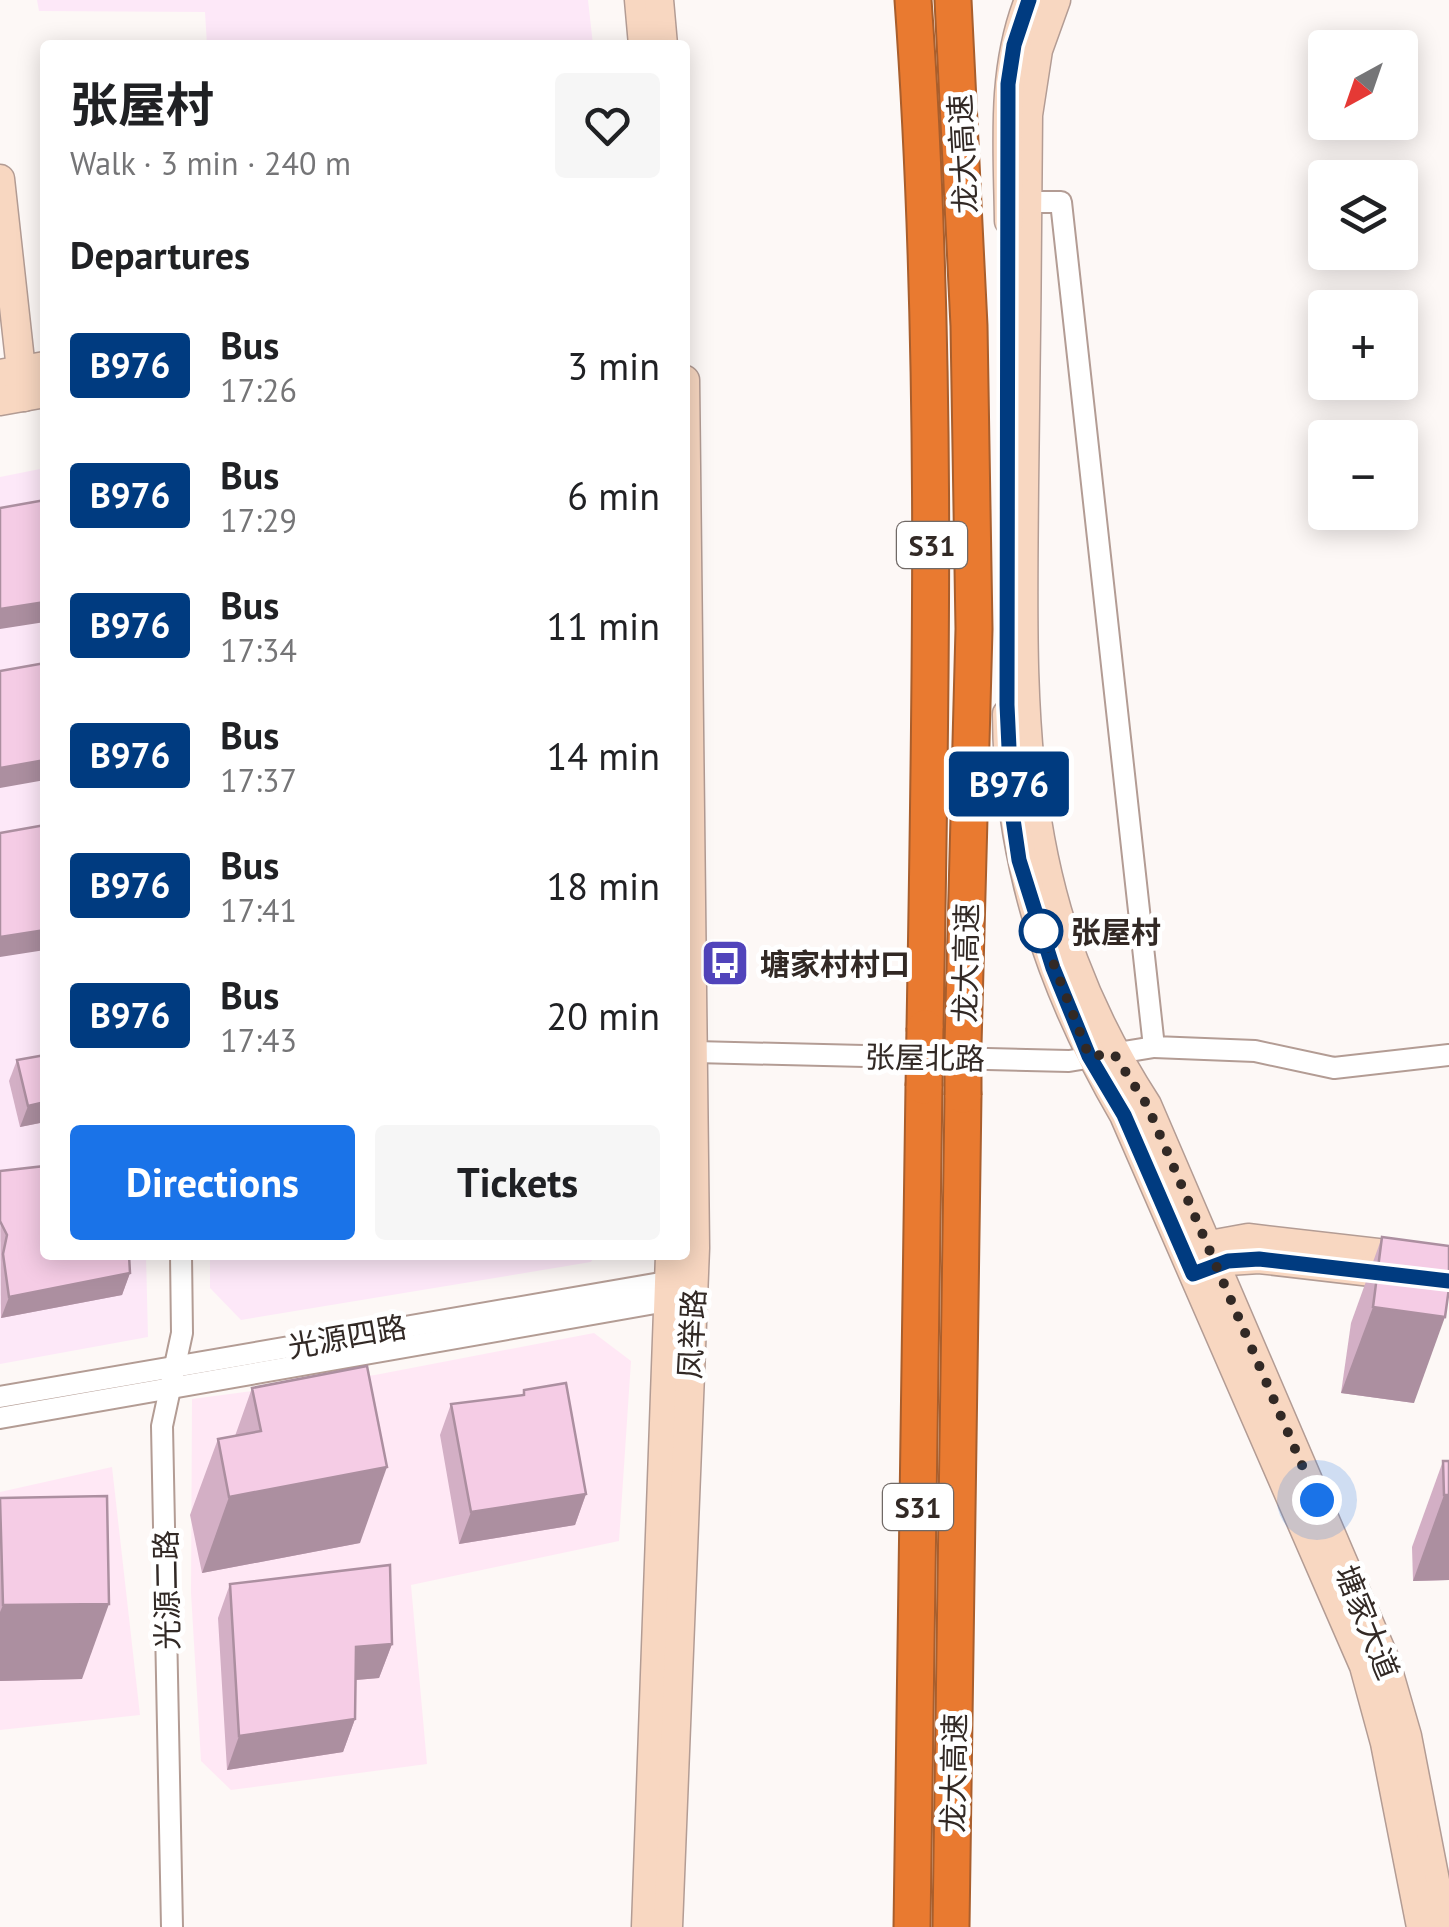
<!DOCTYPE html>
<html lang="en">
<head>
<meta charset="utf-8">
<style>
	body { margin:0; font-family:"PT Sans","Noto Sans SC",sans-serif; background:#f6f6f6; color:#202124; height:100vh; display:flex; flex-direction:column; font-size:38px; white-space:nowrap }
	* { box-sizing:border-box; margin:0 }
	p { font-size:32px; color:#757577 }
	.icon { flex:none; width:55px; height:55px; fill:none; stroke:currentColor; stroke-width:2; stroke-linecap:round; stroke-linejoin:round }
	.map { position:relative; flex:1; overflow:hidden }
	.side { position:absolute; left:40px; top:40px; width:650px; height:1220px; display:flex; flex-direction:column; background:#fff; border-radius:10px; box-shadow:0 5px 25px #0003 }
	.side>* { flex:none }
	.badge { padding:0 20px; border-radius:8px; font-size:35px; line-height:65px }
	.needle { width:65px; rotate:220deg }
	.fabs { position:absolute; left:1308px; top:30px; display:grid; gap:20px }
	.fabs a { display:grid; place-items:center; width:110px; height:110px; border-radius:10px; background:#fff; box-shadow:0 5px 25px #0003; font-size:50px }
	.you { position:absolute; width:50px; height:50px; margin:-25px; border:8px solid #fff; border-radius:50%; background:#1a73e8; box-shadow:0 0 0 15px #1a73e833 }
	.map>.badge { position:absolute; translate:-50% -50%; box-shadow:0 0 0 5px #fff }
	h2 { padding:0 30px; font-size:38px; line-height:90px }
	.round { display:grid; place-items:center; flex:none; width:105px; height:105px; border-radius:10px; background:#f6f6f6 }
	.summary { display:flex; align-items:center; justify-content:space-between; height:170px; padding:0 30px }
	h1 { font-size:48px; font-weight:700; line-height:75px }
	.cta { display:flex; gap:20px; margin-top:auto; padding:20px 30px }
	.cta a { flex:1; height:115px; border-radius:10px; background:#1a73e8; color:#fff; font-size:40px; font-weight:700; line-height:115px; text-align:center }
	.cta a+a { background:#f6f6f6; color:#202124 }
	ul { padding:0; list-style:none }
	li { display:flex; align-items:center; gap:30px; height:130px; padding:0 30px }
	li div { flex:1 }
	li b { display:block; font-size:38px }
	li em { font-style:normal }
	li .badge { min-width:110px; font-weight:700; text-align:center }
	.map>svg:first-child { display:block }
	.commercial { fill:#ffe8f5 }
	.industrial { fill:#fde8f8 }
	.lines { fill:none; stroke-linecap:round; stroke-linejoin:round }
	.street-casing { stroke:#b39c94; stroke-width:24 }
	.secondary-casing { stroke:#b39c94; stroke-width:31 }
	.highway-casing { stroke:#a95e2c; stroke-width:39 }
	.street { stroke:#fff; stroke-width:20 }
	.secondary { stroke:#f8d7c1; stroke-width:28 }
	.highway { stroke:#e97a30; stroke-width:35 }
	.highway-bridge-casing { stroke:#a95e2c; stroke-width:39; stroke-linecap:butt }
	.highway-bridge { stroke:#e97a30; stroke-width:35 }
	.wall { fill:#d3afc5 }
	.shaded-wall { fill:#ac8fa0 }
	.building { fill:#f5cce5; stroke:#ac8fa0; stroke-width:2.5 }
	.line-casing { stroke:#fff; stroke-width:22 }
	.line { stroke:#003b80; stroke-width:15 }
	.walk { stroke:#322925; stroke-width:10; stroke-dasharray:0 18 }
	.stop-dot { fill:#fff; stroke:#003b80; stroke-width:5 }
	.labels { text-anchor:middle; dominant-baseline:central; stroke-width:10; stroke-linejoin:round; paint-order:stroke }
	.shield { fill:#fff; stroke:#706966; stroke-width:2.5 }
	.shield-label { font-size:28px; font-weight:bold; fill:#322925 }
	.street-label { font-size:30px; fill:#322925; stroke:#fff }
	.stop-label { font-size:30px; font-weight:bold; fill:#322925; stroke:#fff; text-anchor:start }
	.poi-label { font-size:30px; font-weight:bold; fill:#322925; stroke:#fff; text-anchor:start }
</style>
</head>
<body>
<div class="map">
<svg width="1449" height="1927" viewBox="0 0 1449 1927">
	<rect width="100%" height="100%" fill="#fdf8f6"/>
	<!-- commercial -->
	<g class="commercial">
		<path d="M594,1333L631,1361L619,1541L411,1585L427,1764L231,1790L201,1761L191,1593L192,1399L375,1375Z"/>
		<path d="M112,1467L140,1715L0,1730V1492Z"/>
	</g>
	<!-- industrial -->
	<g class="industrial">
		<path d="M37,0H588L593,45H207L205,12L39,11Z"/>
		<path d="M45,468V1255H146L148,1337L0,1364V477Z"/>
		<path d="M210,1255H595L591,1262L241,1320L210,1288Z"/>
	</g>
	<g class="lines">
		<!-- street casing -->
		<g class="street-casing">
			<g id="street">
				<path d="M1027,202H1061L1154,1047L1255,1051L1334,1068L1449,1055"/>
				<path d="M695,1052L1069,1061L1154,1047"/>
				<path d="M0,1397L678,1280"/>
				<path d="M0,1418L678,1299"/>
				<path d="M172,1927L162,1426L182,1333L181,1255"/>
			</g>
		</g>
		<!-- secondary casing -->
		<g class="secondary-casing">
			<g id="secondary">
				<path d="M639,0L643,45"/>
				<path d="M659,0L663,45"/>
				<path d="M1056,0L1038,50L1028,115C1027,239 1026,362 1024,486C1022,720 1014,900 1147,1105L1385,1660L1407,1736L1444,1927"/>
				<path d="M0,179L24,397"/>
				<path d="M1009,221C1008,146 1001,71 1029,0"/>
				<path d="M0,374L45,366"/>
				<path d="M0,401L45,393"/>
				<path d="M1007,714C1008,861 1050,988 1124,1115L1364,1666L1385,1743L1421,1927"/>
				<path d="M1193,1248L1248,1238L1449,1261"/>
				<path d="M1199,1271L1228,1261L1259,1259L1449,1281"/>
				<path d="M646,1927L670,1255"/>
				<path d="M668,1927L695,1248L685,380"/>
			</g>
		</g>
		<!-- highway casing -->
		<g class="highway-casing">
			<g id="highway">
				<path d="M913,0C938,343 931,685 925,1028"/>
				<path d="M953,0L969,326L974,629L963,1045"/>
				<path d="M912,1927L924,1086"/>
				<path d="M951,1927L963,1095"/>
			</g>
		</g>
		<!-- street -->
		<use href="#street" class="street"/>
		<!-- secondary -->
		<use href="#secondary" class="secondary"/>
		<!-- highway -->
		<use href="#highway" class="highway"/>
		<!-- highway-bridge casing -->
		<g class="highway-bridge-casing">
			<g id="highway-bridge">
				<path d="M924,1086L925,1028"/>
				<path d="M963,1095V1045"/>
			</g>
		</g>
		<!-- highway-bridge -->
		<use href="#highway-bridge" class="highway-bridge"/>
	</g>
	<!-- wall -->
	<g class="wall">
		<path d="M17,1060L45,1122L20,1127L9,1081Z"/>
		<path d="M0,1171L130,1273L122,1295L1,1318Z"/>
		<path d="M1382,1237L1414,1403L1341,1393L1351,1323Z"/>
		<path d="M252,1388L360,1543L202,1573L190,1515L218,1439L235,1436Z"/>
		<path d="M524,1390L586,1494L575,1525L459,1544L440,1435L451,1404L522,1396Z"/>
		<path d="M1443,1461H1449V1580L1413,1581L1412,1547Z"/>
		<path d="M0,1498L82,1679L0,1681Z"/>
		<path d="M230,1584L392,1644L379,1678L356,1680L355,1719L343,1752L227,1770L218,1618Z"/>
	</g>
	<!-- shaded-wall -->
	<g class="shaded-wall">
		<path d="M45,602V622L0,629V609Z"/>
		<path d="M45,760V780L0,788V768Z"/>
		<path d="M45,930V950L0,957V937Z"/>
		<path d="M45,1102V1122L20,1127L28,1106Z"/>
		<path d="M130,1273L122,1295L1,1318L9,1297Z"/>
		<path d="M1373,1307L1445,1317L1414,1403L1341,1393Z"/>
		<path d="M387,1467L360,1543L202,1573L229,1497Z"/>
		<path d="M586,1494L575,1525L459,1544L471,1512Z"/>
		<path d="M1444,1495H1449V1580L1413,1581Z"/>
		<path d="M109,1604L82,1679L0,1681V1612L3,1605Z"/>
		<path d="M392,1644L379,1678L344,1681L356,1647Z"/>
		<path d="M355,1719L343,1752L227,1770L239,1736Z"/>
	</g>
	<!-- building -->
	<g class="building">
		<path d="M45,500V602L0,609V508Z"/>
		<path d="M45,663V760L0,768V671Z"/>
		<path d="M45,825V930L0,937V833Z"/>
		<path d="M45,1055V1102L28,1106L17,1060Z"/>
		<path d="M45,1166V1255H129L130,1273L9,1297L3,1254L7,1235L0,1221V1171Z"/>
		<path d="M1382,1237L1449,1246V1288L1445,1317L1373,1307Z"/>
		<path d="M367,1366L387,1467L229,1497L218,1439L261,1431L252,1388Z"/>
		<path d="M566,1383L586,1494L471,1512L451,1404L524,1395V1390Z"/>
		<path d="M1443,1461H1449V1495H1444Z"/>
		<path d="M107,1496L109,1604L3,1605L0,1498Z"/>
		<path d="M390,1565L392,1644L356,1647L355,1719L239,1736L230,1584Z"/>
	</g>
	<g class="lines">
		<!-- line casing -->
		<g class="line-casing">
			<path id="line" d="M1029,0L1014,45L1008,84L1007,705L1012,812L1019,860L1053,968L1089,1056L1124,1115L1193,1274L1228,1261L1259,1259L1449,1281"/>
		</g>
		<!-- line -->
		<use href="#line" class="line"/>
		<!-- walk -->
		<path class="walk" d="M1041,931L1089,1056L1114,1054L1147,1105L1317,1500"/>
	</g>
	<!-- icons -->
	<defs>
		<g id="bus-square" transform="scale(2.5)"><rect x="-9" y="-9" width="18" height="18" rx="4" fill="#5144bb" stroke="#fff"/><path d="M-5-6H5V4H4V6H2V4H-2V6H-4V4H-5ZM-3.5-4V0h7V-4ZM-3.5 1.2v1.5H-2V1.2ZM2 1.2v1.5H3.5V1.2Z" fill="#fff"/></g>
	</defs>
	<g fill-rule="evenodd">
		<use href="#bus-square" x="725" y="963"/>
	</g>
	<!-- markers -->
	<circle class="stop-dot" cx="1041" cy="931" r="20"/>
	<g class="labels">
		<!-- shield labels -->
		<g class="shield">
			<rect x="897" y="522" width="70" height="46" rx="8"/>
			<rect x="883" y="1484" width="70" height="46" rx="8"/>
		</g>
		<g class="shield-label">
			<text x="932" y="545">S31</text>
			<text x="918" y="1507">S31</text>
		</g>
		<!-- street labels -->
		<g class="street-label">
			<text transform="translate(962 154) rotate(-93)">龙大高速</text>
			<text transform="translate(965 963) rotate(-89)">龙大高速</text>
			<text transform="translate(925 1057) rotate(1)">张屋北路</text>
			<text transform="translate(691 1334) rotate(-87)">凤举路</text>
			<text transform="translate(347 1336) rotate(-10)">光源四路</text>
			<text transform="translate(166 1590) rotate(-91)">光源二路</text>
			<text transform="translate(1368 1622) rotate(68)">塘家大道</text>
			<text transform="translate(953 1773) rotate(-89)">龙大高速</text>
		</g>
		<!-- stop labels -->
		<g class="stop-label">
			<text x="1071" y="931">张屋村</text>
		</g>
		<!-- poi labels -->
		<g class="poi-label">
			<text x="760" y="963">塘家村村口</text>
		</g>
	</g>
</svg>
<div class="fabs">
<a><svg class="needle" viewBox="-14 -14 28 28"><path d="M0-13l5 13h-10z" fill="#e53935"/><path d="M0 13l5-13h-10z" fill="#757577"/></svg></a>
<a><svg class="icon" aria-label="layers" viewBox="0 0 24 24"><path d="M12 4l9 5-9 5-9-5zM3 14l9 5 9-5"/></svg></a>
<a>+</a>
<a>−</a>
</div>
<div class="you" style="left:1317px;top:1500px"></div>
<b class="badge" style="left:1009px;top:784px;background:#003b80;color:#fff">B976</b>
<section class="side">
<div class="summary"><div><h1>张屋村</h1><p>Walk · 3 min · 240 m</p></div><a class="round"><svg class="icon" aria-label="heart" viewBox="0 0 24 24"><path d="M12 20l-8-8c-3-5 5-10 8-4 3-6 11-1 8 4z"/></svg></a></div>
<h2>Departures</h2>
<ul>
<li><span class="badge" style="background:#003b80;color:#fff">B976</span><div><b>Bus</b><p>17:26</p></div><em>3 min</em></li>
<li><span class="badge" style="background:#003b80;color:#fff">B976</span><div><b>Bus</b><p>17:29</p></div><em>6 min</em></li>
<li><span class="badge" style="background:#003b80;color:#fff">B976</span><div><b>Bus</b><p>17:34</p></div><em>11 min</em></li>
<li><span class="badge" style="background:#003b80;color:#fff">B976</span><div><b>Bus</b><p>17:37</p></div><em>14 min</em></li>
<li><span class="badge" style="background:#003b80;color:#fff">B976</span><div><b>Bus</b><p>17:41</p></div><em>18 min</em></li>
<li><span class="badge" style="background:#003b80;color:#fff">B976</span><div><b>Bus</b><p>17:43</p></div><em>20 min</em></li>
</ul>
<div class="cta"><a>Directions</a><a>Tickets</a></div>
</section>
</div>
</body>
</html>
